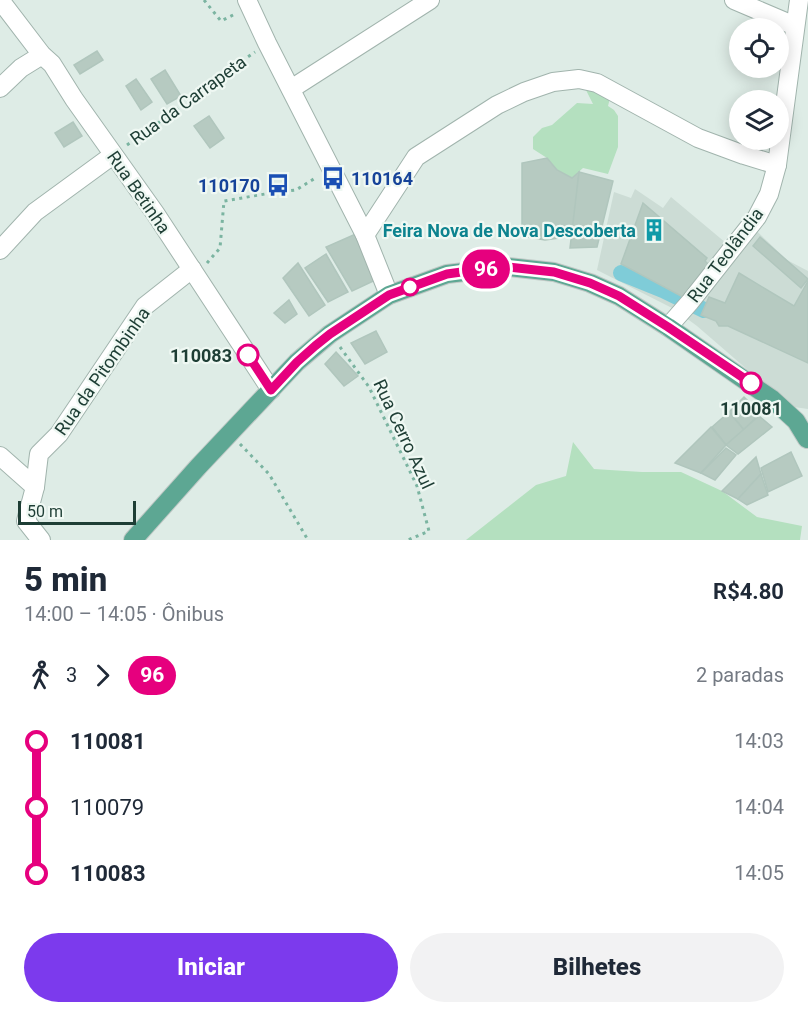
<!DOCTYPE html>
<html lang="pt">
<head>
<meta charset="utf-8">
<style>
	body { margin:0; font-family:Roboto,sans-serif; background:#f2f2f3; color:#1f2937; height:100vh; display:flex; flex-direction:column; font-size:22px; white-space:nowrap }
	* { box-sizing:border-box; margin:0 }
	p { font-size:20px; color:#747a83 }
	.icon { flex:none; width:33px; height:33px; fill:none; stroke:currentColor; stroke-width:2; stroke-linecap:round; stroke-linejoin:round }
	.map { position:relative; height:540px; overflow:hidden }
	.drawer { display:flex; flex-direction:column; background:#fff; flex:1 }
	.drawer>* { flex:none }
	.badge { padding:0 12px; border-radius:20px; font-size:21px; line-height:39px }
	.buttons { position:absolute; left:729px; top:18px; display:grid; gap:12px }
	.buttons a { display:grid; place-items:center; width:60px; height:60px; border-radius:50%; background:#fff; box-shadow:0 3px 15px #0003; font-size:30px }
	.scale { position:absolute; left:18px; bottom:15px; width:118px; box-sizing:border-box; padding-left:6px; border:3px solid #1e3e35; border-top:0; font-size:16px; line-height:21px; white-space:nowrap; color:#1e3e35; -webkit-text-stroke:4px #eff8f3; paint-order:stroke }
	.map>.badge { position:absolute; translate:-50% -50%; box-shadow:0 0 0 3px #fff }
	.legs { display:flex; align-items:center; gap:9px; height:66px; padding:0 24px; font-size:20px }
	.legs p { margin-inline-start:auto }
	.head { display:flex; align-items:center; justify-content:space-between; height:102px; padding:0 24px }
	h1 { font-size:33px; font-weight:800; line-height:45px }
	.cta { display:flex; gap:12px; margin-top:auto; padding:12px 24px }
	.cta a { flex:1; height:69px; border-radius:36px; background:#7c3aed; color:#fff; font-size:24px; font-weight:800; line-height:69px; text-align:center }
	.cta a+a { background:#f2f2f3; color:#1f2937 }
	ul { padding:0 24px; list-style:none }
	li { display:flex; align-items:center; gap:21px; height:66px; font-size:22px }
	li i { display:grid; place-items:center; width:9px; height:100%; margin:0 8px; background:currentColor }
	li i::after { content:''; width:15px; height:15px; margin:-8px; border:4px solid; border-radius:50%; background:#fff }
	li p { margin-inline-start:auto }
	li:first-child i { background:linear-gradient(#0000 50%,currentColor 0) }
	li:last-child i { background:linear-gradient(currentColor 50%,#0000 0) }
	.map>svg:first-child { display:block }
	.built { fill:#ccdcd5 }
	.green { fill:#b4e0bf }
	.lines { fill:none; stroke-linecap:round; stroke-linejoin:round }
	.canal { stroke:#7fccd8; stroke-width:16 }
	.building { fill:#b6cac1; stroke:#b0c6bd; stroke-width:1.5 }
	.minor-casing { stroke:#a1b4ad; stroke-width:20 }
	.major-casing { stroke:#c0c9c6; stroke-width:20 }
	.path { stroke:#7bb4a1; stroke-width:3; stroke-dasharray:3 4.5; stroke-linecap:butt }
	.minor { stroke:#fff; stroke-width:18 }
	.major { stroke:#5da793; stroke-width:18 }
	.line-1-casing { stroke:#fff; stroke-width:14 }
	.line-1 { stroke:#e6007e; stroke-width:9 }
	.stop-1-dot { fill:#fff; stroke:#e6007e; stroke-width:3 }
	.labels { text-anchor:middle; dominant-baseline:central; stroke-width:4.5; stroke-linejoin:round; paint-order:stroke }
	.street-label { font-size:18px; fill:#1e3e35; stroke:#eff8f3 }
	.transit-label { font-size:18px; font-weight:bold; fill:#164399; stroke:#eff8f3; text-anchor:start }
	.culture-label { font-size:18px; font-weight:bold; fill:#0d838f; stroke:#eff8f3; text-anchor:end }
	.stop-label { font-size:18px; font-weight:bold; fill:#1e3e35; stroke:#eff8f3; text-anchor:end }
</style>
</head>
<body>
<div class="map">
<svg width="808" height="540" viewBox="0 0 808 540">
	<rect width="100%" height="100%" fill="#deece6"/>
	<!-- built -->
	<path class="built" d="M635,189L663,208L671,197L726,243L745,220L787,260L808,271V409L794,407L780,398L697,326L674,309L597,270L614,192L631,198Z"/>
	<!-- green -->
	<g class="green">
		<path d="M586,90L602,92L610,98L608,106L614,110L618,116V147L608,174L583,168L572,178L557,170L547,158L533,149V137L542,128L552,125L577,103L593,104Z"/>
		<path d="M573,442L594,469L642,472H681L722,491L757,517L802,526L800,540H466L536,485L566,476Z"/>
	</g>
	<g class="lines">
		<!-- canal -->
		<path class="canal" d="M621,273L663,290L704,310"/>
	</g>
	<!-- building -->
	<g class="building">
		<path d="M97,51L103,60L80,74L74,65Z"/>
		<path d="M165,70L181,96L167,104L151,79Z"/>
		<path d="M136,79L152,102L141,110L126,86Z"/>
		<path d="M209,116L224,138L210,148L194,126Z"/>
		<path d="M73,122L82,136L64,147L55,133Z"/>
		<path d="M547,158L557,170L572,178L579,172L573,236L545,240L522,236V163Z"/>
		<path d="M579,172L613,181L597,247L570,248Z"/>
		<path d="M643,203L707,258L705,261L711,267L683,297L621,264Z"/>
		<path d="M358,233L380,278L352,291L326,247Z"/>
		<path d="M760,237L808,279L801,288L753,246Z"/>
		<path d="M326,254L348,292L328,302L305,268Z"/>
		<path d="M298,263L325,305L309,316L283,278Z"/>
		<path d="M739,273L794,306L808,281V363L728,326H719L716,321L701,315L709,297L725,303Z"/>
		<path d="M289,300L297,314L285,323L274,313Z"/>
		<path d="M376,331L387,352L365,364L351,343Z"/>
		<path d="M336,352L358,376L344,386L325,364Z"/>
		<path d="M744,397L760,413L744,430L729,412Z"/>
		<path d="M729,412L744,430L726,445L712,427Z"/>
		<path d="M759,416L772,427L738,454L726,445Z"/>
		<path d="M711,427L726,445L701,473L675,463Z"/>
		<path d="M726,448L736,455L715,480L701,473Z"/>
		<path d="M791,452L802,476L768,492L761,468Z"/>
		<path d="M756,457L761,474L738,499L722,491Z"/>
		<path d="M761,474L768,495L747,505L738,499Z"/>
	</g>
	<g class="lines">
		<!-- minor casing -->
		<g class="minor-casing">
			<g id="minor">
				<path d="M0,0L42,55L52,64L74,99L155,213L271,390"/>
				<path d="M247,0L267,43L365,235L389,295"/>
				<path d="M734,0L795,26"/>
				<path d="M0,88L21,68L42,55"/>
				<path d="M291,89L430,0"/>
				<path d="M365,235L416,157L497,105L524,92L553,82L579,79L597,83L698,138L744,155L777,165"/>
				<path d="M0,250L35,212L113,155"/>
				<path d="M668,327L690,302L757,217L769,194L777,165L799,0"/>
				<path d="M0,456L35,487L26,521L41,540"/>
				<path d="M35,487L39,454L59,434L145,306L192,269"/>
			</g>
		</g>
		<!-- major casing -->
		<g class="major-casing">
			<path id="major" d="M133,540L198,467L297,362L330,334L389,295L447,274L508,267L554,272L590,283L619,296L668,327L772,399L796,421L807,439"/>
		</g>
		<!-- path -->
		<g class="path">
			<path d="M204,0L221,21L235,14"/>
			<path d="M127,145L192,99L214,80L255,52"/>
			<path d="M207,263L220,248L224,201L271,193L296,190L317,177"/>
			<path d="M340,347L369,387L417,486L429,531L408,540"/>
			<path d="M240,444L269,474L308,540"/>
		</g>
		<!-- minor -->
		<use href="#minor" class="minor"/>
		<!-- major -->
		<use href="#major" class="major"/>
	</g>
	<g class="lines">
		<!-- line-1 casing -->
		<g class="line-1-casing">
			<path id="line-1" d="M248,355L271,390L297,362L315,346L330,334L389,295L447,274L483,269L508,267L554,272L590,283L619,296L668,327L751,383"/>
		</g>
		<!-- line-1 -->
		<use href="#line-1" class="line-1"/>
	</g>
	<!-- icons -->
	<defs>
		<g id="bus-bare" transform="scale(1.8)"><path d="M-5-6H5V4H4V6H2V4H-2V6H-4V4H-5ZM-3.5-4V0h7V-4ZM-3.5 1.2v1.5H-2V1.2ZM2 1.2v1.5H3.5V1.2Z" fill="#1a4fb4" stroke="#eff8f3" stroke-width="2.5" paint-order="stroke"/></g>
		<g id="building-bare" transform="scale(1.8)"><path d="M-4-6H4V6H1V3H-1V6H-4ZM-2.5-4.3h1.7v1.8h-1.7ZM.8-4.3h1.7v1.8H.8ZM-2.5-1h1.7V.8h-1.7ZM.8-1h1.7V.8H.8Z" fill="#0f9aa8" stroke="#eff8f3" stroke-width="2.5" paint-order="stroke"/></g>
	</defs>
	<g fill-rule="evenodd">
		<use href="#bus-bare" x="333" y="178"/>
		<use href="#bus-bare" x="278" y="185"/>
		<use href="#building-bare" x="654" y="230"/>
	</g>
	<!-- markers -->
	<g class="stop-1-dot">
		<circle cx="410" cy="287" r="8"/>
		<circle cx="248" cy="355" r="10"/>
		<circle cx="751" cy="383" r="10"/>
	</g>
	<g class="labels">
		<!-- street labels -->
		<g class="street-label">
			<text transform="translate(188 100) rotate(-36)">Rua da Carrapeta</text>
			<text transform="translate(139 192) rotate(55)">Rua Betinha</text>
			<text transform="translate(725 255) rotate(-53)">Rua Teolândia</text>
			<text transform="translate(102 371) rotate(-55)">Rua da Pitombinha</text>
			<text transform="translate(404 434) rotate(65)">Rua Cerro Azul</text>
		</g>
		<!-- transit labels -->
		<g class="transit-label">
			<text x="351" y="178">110164</text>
			<text x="260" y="185" text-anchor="end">110170</text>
		</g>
		<!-- culture labels -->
		<g class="culture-label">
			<text x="636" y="230">Feira Nova de Nova Descoberta</text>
		</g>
		<!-- stop labels -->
		<g class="stop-label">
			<text x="232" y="355">110083</text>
			<text x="751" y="408" text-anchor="middle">110081</text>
		</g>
	</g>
</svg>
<div class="buttons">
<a><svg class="icon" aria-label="locate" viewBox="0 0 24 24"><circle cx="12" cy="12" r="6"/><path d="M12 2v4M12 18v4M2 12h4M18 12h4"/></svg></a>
<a><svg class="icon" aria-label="layers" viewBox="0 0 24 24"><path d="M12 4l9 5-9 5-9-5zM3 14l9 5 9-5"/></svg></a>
</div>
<div class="scale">50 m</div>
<b class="badge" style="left:486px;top:269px;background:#e6007e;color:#fff">96</b>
</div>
<section class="drawer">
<div class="head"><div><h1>5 min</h1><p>14:00 – 14:05 · Ônibus</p></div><b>R$4.80</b></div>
<div class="legs"><svg class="icon" aria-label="walk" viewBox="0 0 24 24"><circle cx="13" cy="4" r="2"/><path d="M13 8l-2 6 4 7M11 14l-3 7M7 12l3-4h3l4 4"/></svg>3<svg class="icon" aria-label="forward" viewBox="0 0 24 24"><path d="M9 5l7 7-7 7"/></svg><b class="badge" style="background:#e6007e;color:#fff">96</b><p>2 paradas</p></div>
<ul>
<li><i style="color:#e6007e"></i><b>110081</b><p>14:03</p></li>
<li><i style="color:#e6007e"></i><span>110079</span><p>14:04</p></li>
<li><i style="color:#e6007e"></i><b>110083</b><p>14:05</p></li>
</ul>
<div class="cta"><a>Iniciar</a><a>Bilhetes</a></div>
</section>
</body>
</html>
